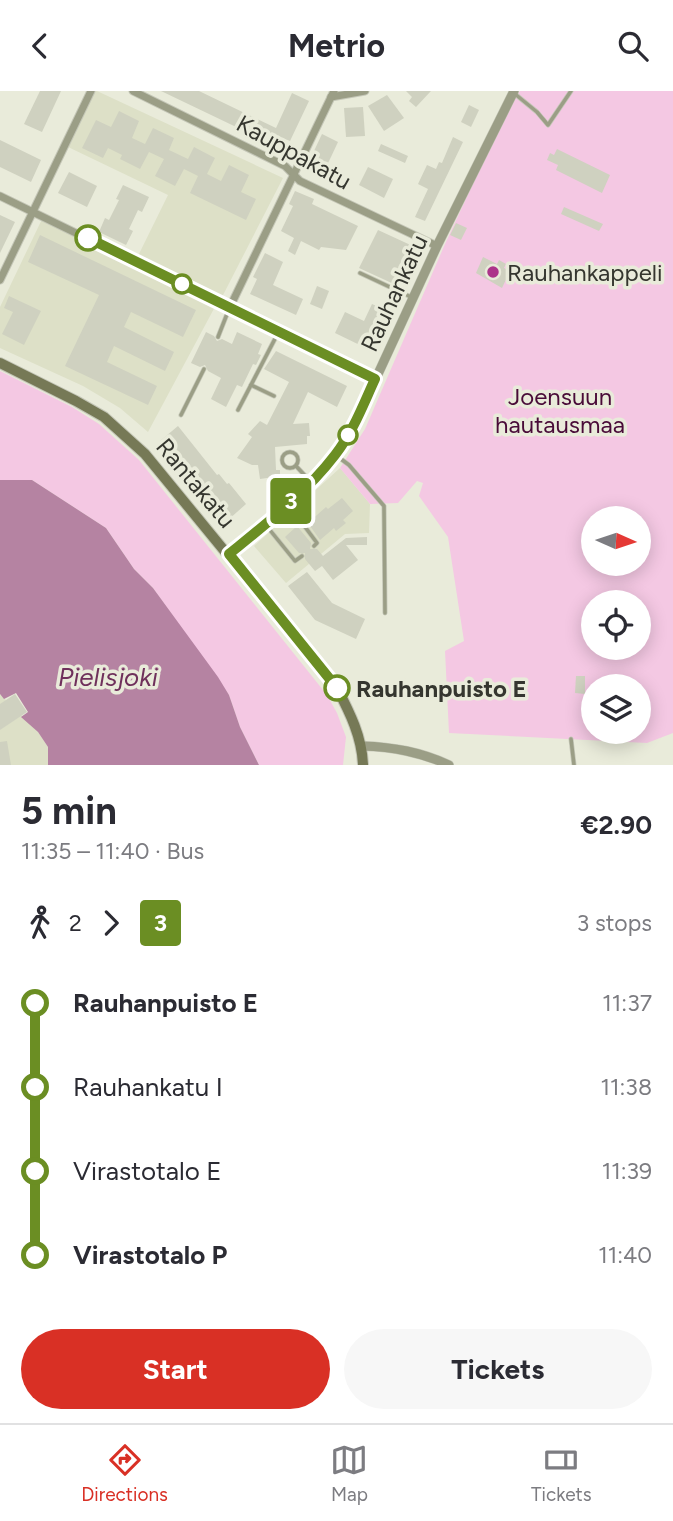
<!DOCTYPE html>
<html lang="en">
<head>
<meta charset="utf-8">
<style>
	body { margin:0; font-family:Figtree,sans-serif; background:#f7f7f7; color:#2b2b33; height:100vh; display:flex; flex-direction:column; font-size:26px; white-space:nowrap }
	* { box-sizing:border-box; margin:0 }
	p { font-size:23px; color:#7c7c81 }
	.icon { flex:none; width:38px; height:38px; fill:none; stroke:currentColor; stroke-width:2; stroke-linecap:round; stroke-linejoin:round }
	.map { position:relative; height:674px; overflow:hidden }
	.drawer { display:flex; flex-direction:column; background:#fff; flex:1 }
	.drawer>* { flex:none }
	.badge { padding:0 14px; border-radius:5px; font-size:24px; line-height:46px }
	.needle { width:46px; rotate:93deg }
	.fabs { position:absolute; left:581px; top:415px; display:grid; gap:14px }
	.fabs a { display:grid; place-items:center; width:70px; height:70px; border-radius:50%; background:#fff; box-shadow:0 4px 18px #0003; font-size:35px }
	.map>.badge { position:absolute; translate:-50% -50%; box-shadow:0 0 0 4px #fff }
	.legs { display:flex; align-items:center; gap:10px; height:77px; padding:0 21px; font-size:23px }
	.legs p { margin-inline-start:auto }
	.head { display:flex; align-items:center; justify-content:space-between; height:119px; padding:0 21px }
	h1 { font-size:38px; font-weight:700; line-height:52px }
	.cta { display:flex; gap:14px; margin-top:auto; padding:14px 21px }
	.cta a { flex:1; height:80px; border-radius:42px; background:#d93025; color:#fff; font-size:28px; font-weight:700; line-height:80px; text-align:center }
	.cta a+a { background:#f7f7f7; color:#2b2b33 }
	ul { padding:0 21px; list-style:none }
	li { display:flex; align-items:center; gap:24px; height:84px; font-size:26px }
	li i { display:grid; place-items:center; width:10px; height:100%; margin:0 9px; background:currentColor }
	li i::after { content:''; width:18px; height:18px; margin:-9px; border:5px solid; border-radius:50%; background:#fff }
	li p { margin-inline-start:auto }
	li:first-child i { background:linear-gradient(#0000 50%,currentColor 0) }
	li:last-child i { background:linear-gradient(currentColor 50%,#0000 0) }
	header { display:flex; justify-content:space-between; align-items:center; height:91px; padding:0 21px; background:#fff; font-size:32px; font-weight:700 }
	.tab-bar { display:flex; justify-content:space-around; align-items:center; height:98px; border-top:2px solid #e1e1e2; background:#fff; font-size:19px; color:#7c7c81 }
	.tab-bar a { display:grid; justify-items:center; gap:4px }
	.tab-bar .on { color:#d93025 }
	.map>svg:first-child { display:block }
	.built { fill:#dde0c7 }
	.green { fill:#f4c8e3; fill-rule:evenodd }
	.water { fill:#b583a2 }
	.building { fill:#cfd1c0 }
	.lines { fill:none; stroke-linecap:round; stroke-linejoin:round }
	.service-casing { stroke:#c5c7b8; stroke-width:5 }
	.minor-casing { stroke:#c5c7b8; stroke-width:9 }
	.tertiary-casing { stroke:#c5c7b8; stroke-width:10 }
	.secondary-casing { stroke:#c5c7b8; stroke-width:12 }
	.service { stroke:#9b9e86; stroke-width:3.5 }
	.minor { stroke:#9b9e86; stroke-width:7 }
	.tertiary { stroke:#9b9e86; stroke-width:9 }
	.secondary { stroke:#767956; stroke-width:10 }
	.line-1-casing { stroke:#fff; stroke-width:16 }
	.line-1 { stroke:#6b8e23; stroke-width:10 }
	.stop-1-dot { fill:#fff; stroke:#6b8e23; stroke-width:3.5 }
	.poi-dot { fill:#ac348a; stroke:#e9ebda; stroke-width:2.5 }
	.labels { text-anchor:middle; dominant-baseline:central; stroke-width:7; stroke-linejoin:round; paint-order:stroke }
	.street-label { font-size:24px; fill:#35362f; stroke:#e9ebda }
	.poi-label { font-size:24px; fill:#35362f; stroke:#e9ebda; text-anchor:start }
	.park-label { font-size:24px; fill:#490b38; stroke:#e9ebda }
	.stop-label { font-size:24px; font-weight:bold; fill:#35362f; stroke:#e9ebda; text-anchor:start }
	.water-label { font-size:26px; font-style:italic; fill:#6f305b; stroke:#e9ebda }
</style>
</head>
<body>
<header><svg class="icon" aria-label="back" viewBox="0 0 24 24"><path d="M15 5l-7 7 7 7"/></svg>Metrio<svg class="icon" aria-label="search" viewBox="0 0 24 24"><circle cx="10" cy="10" r="6"/><path d="M15 15l6 6"/></svg></header>
<div class="map">
<svg width="673" height="674" viewBox="0 0 673 674">
	<rect width="100%" height="100%" fill="#e9ebda"/>
	<!-- built -->
	<g class="built">
		<path d="M93,0H97L283,87L220,210L217,212L148,341L120,317L83,295L0,257V216L44,124L136,169L168,104L66,55Z"/>
		<path d="M340,377L370,413L369,442L345,443L286,492L254,455Z"/>
		<path d="M0,603L38,641L48,656V674H0Z"/>
	</g>
	<!-- green -->
	<g class="green">
		<path d="M520,0H673V642L647,652L449,642L445,560L464,550L448,446L419,405L423,392L417,390L398,412L370,413L340,377L365,338L445,153L512,9ZM593,427H639V472H593ZM593,511H639V556H593ZM593,595H639V640H593Z"/>
		<path d="M0,280L72,316L99,333L139,369L327,604L337,622L346,646L343,674H259L240,636L229,604L153,497L134,478L106,437L32,389H0Z"/>
	</g>
	<!-- water -->
	<path class="water" d="M0,389H32L106,437L134,478L153,497L218,586L229,604L240,636L259,674H48V656L38,641L21,626L28,621L16,602L4,608L0,603Z"/>
	<!-- building -->
	<g class="building">
		<path d="M40,0H61L42,41L24,33Z"/>
		<path d="M161,0H199L276,37L292,2L309,10L290,50L280,46L276,55Z"/>
		<path d="M406,0H431L416,16L409,10L412,6Z"/>
		<path d="M387,4L404,27L384,40L368,15Z"/>
		<path d="M469,14L479,19L471,36L461,31Z"/>
		<path d="M363,16L365,45L346,46L344,17Z"/>
		<path d="M119,20L139,30L132,47L145,53L153,37L174,47L169,59L188,68L194,56L215,67L207,83L221,90L229,74L249,84L241,101L256,108L246,129L190,102L198,85L184,78L175,95L155,85L164,68L149,61L140,78L120,68L122,64L108,57L103,67L82,57L96,29L111,36Z"/>
		<path d="M322,43L338,51L322,85L306,77Z"/>
		<path d="M453,46L463,51L425,130L415,126L428,98L418,93L427,74L436,78L439,71L442,72Z"/>
		<path d="M0,49L41,69L31,91L0,76Z"/>
		<path d="M381,53L408,65L405,72L378,60Z"/>
		<path d="M557,58L610,84L602,102L556,79L558,74L547,69L550,62L554,64Z"/>
		<path d="M368,76L393,88L384,107L359,94Z"/>
		<path d="M69,81L97,95L87,116L58,102Z"/>
		<path d="M123,94L149,106L142,121L138,119L129,138L133,140L126,154L99,141L105,127L109,129L119,109L116,108Z"/>
		<path d="M295,100L314,108L312,113L358,135L346,159L321,156L319,159L301,150L295,164L288,160L294,147L281,140L293,115L289,113Z"/>
		<path d="M564,116L603,133L599,140L561,123Z"/>
		<path d="M0,124L15,131L0,162Z"/>
		<path d="M456,132L467,137L461,149L450,144Z"/>
		<path d="M378,139L417,157L405,183L402,181L396,194L359,177Z"/>
		<path d="M40,144L196,219L183,246L131,221L124,236L174,261L165,280L114,255L107,271L157,295L148,314L65,275L99,204L28,171Z"/>
		<path d="M265,162L283,171L273,194L303,208L296,224L250,203L257,188L253,186Z"/>
		<path d="M483,166L497,173L499,169L506,173L504,177L510,180L502,197L476,182Z"/>
		<path d="M317,195L329,200L322,218L310,213Z"/>
		<path d="M9,205L41,220L24,254L2,243L13,221L4,217Z"/>
		<path d="M372,213L388,220L370,259L335,242L345,221L364,230Z"/>
		<path d="M206,241L214,245L217,250L222,248L232,253L237,241L262,253L258,263L261,264L256,274L253,273L242,296L237,294L226,316L211,308L221,287L208,280L205,274L200,276L191,272Z"/>
		<path d="M276,260L347,295L337,316L308,301L293,333L309,332L310,345H307V353L275,356L276,379H280V385L260,388L258,374H252L237,367L252,346L248,343L260,330L267,334L289,291L264,278Z"/>
		<path d="M178,335L217,384L219,383L227,393L229,392L246,413L228,429H225L219,421L221,419L212,408L209,410L203,404L160,350Z"/>
		<path d="M342,407L353,420L343,429L346,432L336,440L334,437L320,449L308,432L326,416L328,418Z"/>
		<path d="M297,435L311,452L310,458H317L323,465L346,447L367,446V454H346L358,469L333,489L322,475L315,480L305,468V462H299L285,446Z"/>
		<path d="M307,481L332,512L365,528L356,548L315,529L288,495Z"/>
		<path d="M576,585H585V603L575,602Z"/>
		<path d="M15,603L27,621L0,639V613Z"/>
		<path d="M7,650L11,674H0V651Z"/>
	</g>
	<g class="lines">
		<!-- service casing -->
		<g class="service-casing">
			<g id="service">
				<path d="M515,3L537,21L548,34L571,0"/>
				<path d="M360,182L411,206"/>
				<path d="M218,246L229,218"/>
				<path d="M251,294L274,305"/>
				<path d="M238,319L278,242"/>
				<path d="M181,324L204,278"/>
				<circle cx="290" cy="369" r="8"/>
				<path d="M337,365L349,374L384,415L385,522"/>
				<path d="M296,375L310,390"/>
				<path d="M288,413L317,452L314,455"/>
				<path d="M265,433L295,470L302,465"/>
				<path d="M571,648L574,674"/>
			</g>
		</g>
		<!-- minor casing -->
		<g class="minor-casing">
			<g id="minor">
				<path d="M133,0L285,75L300,90L437,155"/>
				<path d="M331,6L365,0"/>
				<path d="M0,105L375,288"/>
				<path d="M0,189L91,0"/>
				<path d="M230,216L334,0"/>
			</g>
		</g>
		<!-- tertiary casing -->
		<g class="tertiary-casing">
			<g id="tertiary">
				<path d="M229,463L311,391L335,364L354,335L437,155L514,0"/>
				<path d="M362,655C394,656 420,661 449,674"/>
			</g>
		</g>
		<!-- secondary casing -->
		<g class="secondary-casing">
			<path id="secondary" d="M0,272L76,310L104,326L145,363L337,597C350,622 362,646 363,674"/>
		</g>
		<!-- service -->
		<use href="#service" class="service"/>
		<!-- minor -->
		<use href="#minor" class="minor"/>
		<!-- tertiary -->
		<use href="#tertiary" class="tertiary"/>
		<!-- secondary -->
		<use href="#secondary" class="secondary"/>
	</g>
	<g class="lines">
		<!-- line-1 casing -->
		<g class="line-1-casing">
			<path id="line-1" d="M88,147L375,288C363,314 353,341 335,364C306,402 266,433 229,463L337,597"/>
		</g>
		<!-- line-1 -->
		<use href="#line-1" class="line-1"/>
	</g>
	<!-- markers -->
	<g class="stop-1-dot">
		<circle cx="88" cy="147" r="12"/>
		<circle cx="182" cy="193" r="9"/>
		<circle cx="348" cy="344" r="9"/>
		<circle cx="337" cy="597" r="12"/>
	</g>
	<circle class="poi-dot" cx="493" cy="181" r="7"/>
	<g class="labels">
		<!-- street labels -->
		<g class="street-label">
			<text transform="translate(294 61) rotate(29)">Kauppakatu</text>
			<text transform="translate(394 202) rotate(-65)">Rauhankatu</text>
			<text transform="translate(196 392) rotate(50)">Rantakatu</text>
		</g>
		<!-- poi labels -->
		<g class="poi-label">
			<text x="507" y="181">Rauhankappeli</text>
		</g>
		<!-- park labels -->
		<g class="park-label">
			<text x="560" y="305">Joensuun<tspan x="560" dy="28">hautausmaa</tspan></text>
		</g>
		<!-- stop labels -->
		<g class="stop-label">
			<text x="356" y="597">Rauhanpuisto E</text>
		</g>
		<!-- water labels -->
		<g class="water-label">
			<text x="108" y="586">Pielisjoki</text>
		</g>
	</g>
</svg>
<div class="fabs">
<a><svg class="needle" viewBox="-14 -14 28 28"><path d="M0-13l5 13h-10z" fill="#e53935"/><path d="M0 13l5-13h-10z" fill="#7c7c81"/></svg></a>
<a><svg class="icon" aria-label="locate" viewBox="0 0 24 24"><circle cx="12" cy="12" r="6"/><path d="M12 2v4M12 18v4M2 12h4M18 12h4"/></svg></a>
<a><svg class="icon" aria-label="layers" viewBox="0 0 24 24"><path d="M12 4l9 5-9 5-9-5zM3 14l9 5 9-5"/></svg></a>
</div>
<b class="badge" style="left:291px;top:410px;background:#6b8e23;color:#fff">3</b>
</div>
<section class="drawer">
<div class="head"><div><h1>5 min</h1><p>11:35 – 11:40 · Bus</p></div><b>€2.90</b></div>
<div class="legs"><svg class="icon" aria-label="walk" viewBox="0 0 24 24"><circle cx="13" cy="4" r="2"/><path d="M13 8l-2 6 4 7M11 14l-3 7M7 12l3-4h3l4 4"/></svg>2<svg class="icon" aria-label="forward" viewBox="0 0 24 24"><path d="M9 5l7 7-7 7"/></svg><b class="badge" style="background:#6b8e23;color:#fff">3</b><p>3 stops</p></div>
<ul>
<li><i style="color:#6b8e23"></i><b>Rauhanpuisto E</b><p>11:37</p></li>
<li><i style="color:#6b8e23"></i><span>Rauhankatu I</span><p>11:38</p></li>
<li><i style="color:#6b8e23"></i><span>Virastotalo E</span><p>11:39</p></li>
<li><i style="color:#6b8e23"></i><b>Virastotalo P</b><p>11:40</p></li>
</ul>
<div class="cta"><a>Start</a><a>Tickets</a></div>
</section>
<nav class="tab-bar">
<a class="on"><svg class="icon" aria-label="directions" viewBox="0 0 24 24"><path d="M12 3l9 9-9 9-9-9zM9 14v-3h6M13 9l2 2-2 2"/></svg>Directions</a>
<a><svg class="icon" aria-label="map" viewBox="0 0 24 24"><path d="M3 6l6-2 6 2 6-2v14l-6 2-6-2-6 2zM9 4v14M15 6v14"/></svg>Map</a>
<a><svg class="icon" aria-label="tickets" viewBox="0 0 24 24"><path d="M3 7h18v10H3zM15 7v10"/></svg>Tickets</a>
</nav>
</body>
</html>
